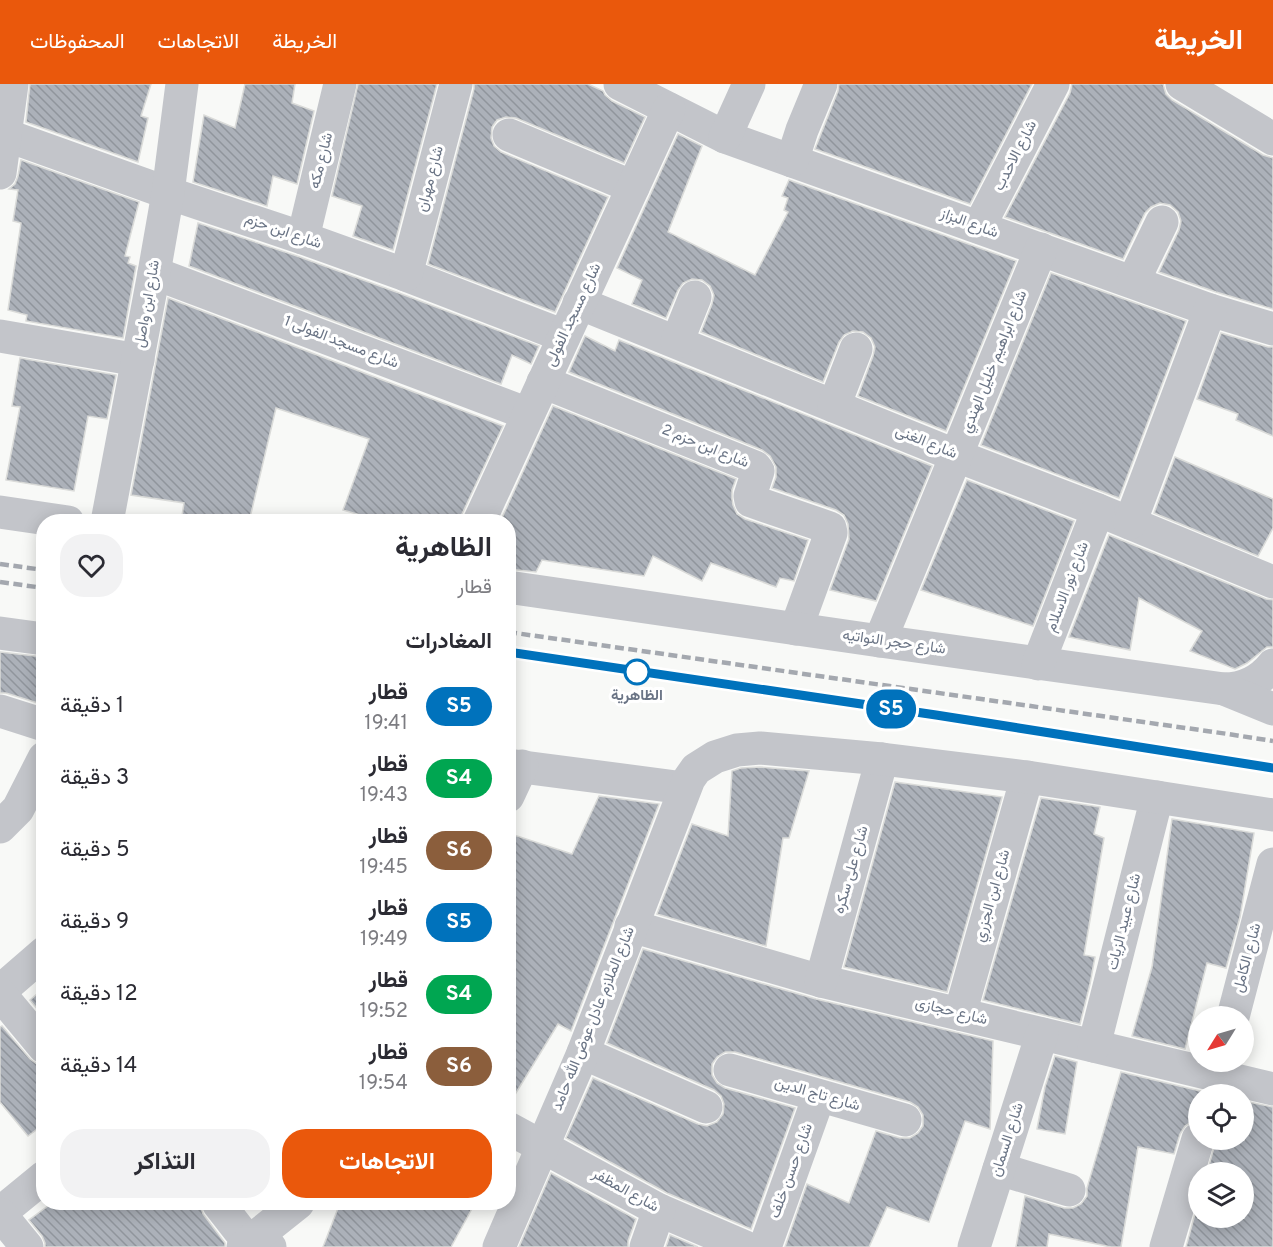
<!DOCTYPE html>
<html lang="ar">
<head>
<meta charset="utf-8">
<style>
	body { margin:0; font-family:Overpass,Vazirmatn,sans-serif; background:#f2f2f3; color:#2b2b33; direction:rtl; height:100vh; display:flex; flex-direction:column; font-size:22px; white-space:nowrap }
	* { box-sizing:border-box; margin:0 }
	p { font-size:20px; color:#7c7c81 }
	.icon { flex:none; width:33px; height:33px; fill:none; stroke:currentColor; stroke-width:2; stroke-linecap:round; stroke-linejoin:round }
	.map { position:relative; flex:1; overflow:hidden; direction:ltr }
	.drawer { position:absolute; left:36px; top:430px; width:480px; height:696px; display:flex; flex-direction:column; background:#fff; border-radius:24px; box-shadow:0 3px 15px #0003; direction:rtl }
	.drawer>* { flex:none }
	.badge { padding:0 12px; border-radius:20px; font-size:21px; line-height:39px }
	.needle { width:39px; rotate:233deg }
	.tools { position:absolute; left:1188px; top:922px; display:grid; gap:12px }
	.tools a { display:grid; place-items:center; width:66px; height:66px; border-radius:50%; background:#fff; box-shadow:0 3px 15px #0003; font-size:30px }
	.map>.badge { position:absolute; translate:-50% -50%; box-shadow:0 0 0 3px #fff }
	h2 { padding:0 24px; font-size:22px; line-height:54px }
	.round { display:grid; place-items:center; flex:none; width:63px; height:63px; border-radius:24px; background:#f2f2f3 }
	.overview { display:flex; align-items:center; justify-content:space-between; height:102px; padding:0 24px }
	h1 { font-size:28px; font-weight:700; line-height:45px }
	.cta { display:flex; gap:12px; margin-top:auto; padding:12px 24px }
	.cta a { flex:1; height:69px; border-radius:24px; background:#ea580c; color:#fff; font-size:24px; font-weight:700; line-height:69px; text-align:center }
	.cta a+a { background:#f2f2f3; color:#2b2b33 }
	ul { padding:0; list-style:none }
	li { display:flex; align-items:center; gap:18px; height:72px; padding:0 24px }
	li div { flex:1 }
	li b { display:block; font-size:22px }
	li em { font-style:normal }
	li .badge { min-width:66px; font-weight:700; text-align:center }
	header { display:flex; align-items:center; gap:36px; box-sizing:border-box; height:84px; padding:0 30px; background:#ea580c; color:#fff }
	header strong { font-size:28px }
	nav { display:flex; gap:33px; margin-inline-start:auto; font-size:21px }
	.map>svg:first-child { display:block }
	.building { fill:url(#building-back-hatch); stroke:#dadbd9; stroke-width:1.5 }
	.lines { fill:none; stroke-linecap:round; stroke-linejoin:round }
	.minor { stroke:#c3c5ca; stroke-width:33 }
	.rail { stroke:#a4a8af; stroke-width:4.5; stroke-dasharray:9 4.5; stroke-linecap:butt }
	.line-casing { stroke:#fff; stroke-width:14 }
	.line { stroke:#0072bc; stroke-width:9 }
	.stop-dot { fill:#fff; stroke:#0072bc; stroke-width:3 }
	.labels { text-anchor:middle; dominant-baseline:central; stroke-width:6; stroke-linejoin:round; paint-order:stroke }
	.street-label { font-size:15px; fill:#6a7485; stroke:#fff }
	.stop-label { font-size:15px; font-weight:bold; fill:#6a7485; stroke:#fff }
</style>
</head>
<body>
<header>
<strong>الخريطة</strong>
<nav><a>الخريطة</a><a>الاتجاهات</a><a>المحفوظات</a></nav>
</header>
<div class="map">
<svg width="1273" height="1163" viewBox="0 0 1273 1163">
	<defs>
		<pattern id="building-back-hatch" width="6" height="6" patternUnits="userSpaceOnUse" patternTransform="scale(1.5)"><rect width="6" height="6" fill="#acb1b9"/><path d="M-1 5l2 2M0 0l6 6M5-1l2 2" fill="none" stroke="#90959c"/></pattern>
	</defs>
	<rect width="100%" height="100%" fill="#f8f9f7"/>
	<!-- building -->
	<g class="building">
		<path d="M30,0H151L141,32L148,34L138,78L26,38Z"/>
		<path d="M245,0H295L292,19L314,27L297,100L273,92L267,122L193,98L204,31L235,44Z"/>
		<path d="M358,0H437L393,166L353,152L362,122L332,112Z"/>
		<path d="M474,0H588L603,7L605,11L612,17L645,33L624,79L516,34L506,33L497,36L492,43L491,54L494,62L501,68L608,113L555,228L428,180L474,5Z"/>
		<path d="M839,0H1032L970,120L815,65L838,7Z"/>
		<path d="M1072,0H1163L1166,10L1172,16L1263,71L1273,74V225L1216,208L1159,188L1179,146L1181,137L1178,128L1170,121L1160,119L1151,123L1145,129L1123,175L1005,133L1070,9Z"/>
		<path d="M678,50L702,62L668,148L755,191L788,128L784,126L788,114L782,112L789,96L1016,177L946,347L858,312L873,272L875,263L871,254L863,248L853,247L844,251L839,258L823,298L701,248L712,220L714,211L710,202L702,196L692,195L683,199L678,206L666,234L632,220L642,196L617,184Z"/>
		<path d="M21,76L139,118L125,172L130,173L128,179L136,182L123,254L26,237L27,231L8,226L21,139L13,137L18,106L9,105L15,100L18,92Z"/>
		<path d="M198,139L297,172L399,209L539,262L531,280L512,271L501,300L189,182Z"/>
		<path d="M1051,189L1186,237L1119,414L981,361Z"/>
		<path d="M168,214L503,342L462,430L461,438H384L343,426L369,355L276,324L249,438H181L184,419L131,411Z"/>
		<path d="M1221,249L1268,263H1273V352L1236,336L1238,330L1197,315Z"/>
		<path d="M585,252L615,267L619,256L932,382L876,517L830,506L849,455L848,440L844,431L836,426L772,404L776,393V383L770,372L762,366L569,288Z"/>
		<path d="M20,274L116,291L107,335L88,332L74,407L6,396L20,323L12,322Z"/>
		<path d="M553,322L736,395L732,406V415L733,421L737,430L745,435L808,456L794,497L780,494L776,503L711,479L702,497L653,472L644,492L542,476L536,488L508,485V438H500Z"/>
		<path d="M1175,373L1273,415V444L1258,472L1154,429Z"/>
		<path d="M967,396L1074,437L1033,542L921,506Z"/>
		<path d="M1109,451L1266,515L1273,516V563H1267L1247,579L1235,585L1190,567L1202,547L1139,514L1130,566L1069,553Z"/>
		<path d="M0,568L44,573V621L6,609H0Z"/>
		<path d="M760,683L809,687L789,754H783L766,862L657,830L692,740L728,752L732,687L741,684Z"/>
		<path d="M895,698L1002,713L947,908L844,883Z"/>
		<path d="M599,712L659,720L571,947L558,940L508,1022V749L572,770Z"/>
		<path d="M1041,714L1100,723L1094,750L1104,754L1084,871L1095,873L1090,900L1080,940L983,916Z"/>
		<path d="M1172,735L1254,749L1240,833L1226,884L1207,879L1185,965L1132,952L1152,883Z"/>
		<path d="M643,865L816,915L993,957L990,1045L965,1037L929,1138L887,1123L869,1163H785L807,1100L849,1119L876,1047L900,1054H910L918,1049L923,1042V1031L918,1023L910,1018L735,968H725L717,973L712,980V991L717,999L725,1004L795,1024L751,1145L667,1109L566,1054L593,994L698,1040L707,1042L717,1038L723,1030L724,1020L721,1012L714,1006L607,959Z"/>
		<path d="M44,904V933L30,916Z"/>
		<path d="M2,942L30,975L37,980L44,981V1040L28,1052L0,1018V943Z"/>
		<path d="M1055,972L1077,978L1065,1050L1037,1045L1045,1003Z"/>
		<path d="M1121,988L1217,1011H1198V1037H1193L1185,1042L1180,1050L1174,1070L1138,1063L1121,1163H1111L1049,1150L1047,1163H1016L1025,1112L1064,1124H1073L1081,1120L1087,1112V1104Z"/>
		<path d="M1244,1017L1273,1023V1163H1186L1198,1119V1134H1244V1089H1207L1216,1056H1244Z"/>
		<path d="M551,1089L636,1135L628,1157V1163H519Z"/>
		<path d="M52,1119H200L203,1130L225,1159V1163H45V1159L42,1152L29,1136Z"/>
		<path d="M340,1119H475L451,1163H323Z"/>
		<path d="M670,1151L698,1163H666Z"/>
	</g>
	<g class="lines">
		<!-- minor -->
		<g class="minor">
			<path d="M620,0L725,53L1210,226L1273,245"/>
			<path d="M1182,0L1273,55"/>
			<path d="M0,49L168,109L303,154L406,191L564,252"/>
			<path d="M509,51L633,103"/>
			<path d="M725,53L749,0"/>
			<path d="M792,77L802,46L821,0"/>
			<path d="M0,89L12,0"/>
			<path d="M979,143L1053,0"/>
			<path d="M303,154L340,0"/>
			<path d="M154,189L528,330"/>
			<path d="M406,191L456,0"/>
			<path d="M1133,198L1162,138"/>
			<path d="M579,219L957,372L1098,426L1273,498"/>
			<path d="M0,252L138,276"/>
			<path d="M677,258L695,213"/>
			<path d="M543,298L755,383L758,387L750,412L751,417L830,444L831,449L796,545"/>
			<path d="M834,322L856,265"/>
			<path d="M0,428L68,438"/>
			<path d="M107,438L154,189L168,109L182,0"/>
			<path d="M479,438L669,25"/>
			<path d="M1130,439L1210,226"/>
			<path d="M508,503L880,557L1224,605C1244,605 1261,596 1273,581"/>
			<path d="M0,549L44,555"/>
			<path d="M880,557L1041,165"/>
			<path d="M1038,580L1098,426"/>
			<path d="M1224,605L1273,625"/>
			<path d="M0,627L44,641"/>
			<path d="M508,681L684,704"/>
			<path d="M508,712L522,682"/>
			<path d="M0,743L18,725L44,674"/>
			<path d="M631,842L821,897L1273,1005"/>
			<path d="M821,897L882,675"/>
			<path d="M0,907L44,869"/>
			<path d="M0,910L44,963"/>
			<path d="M960,930L1027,693"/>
			<path d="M1233,933L1273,780"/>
			<path d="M1094,962L1157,713"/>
			<path d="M583,969L706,1023"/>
			<path d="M730,986L905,1036"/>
			<path d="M508,1044L659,1126L745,1163"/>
			<path d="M999,1085L1069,1106"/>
			<path d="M218,1119L239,1146L251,1156L270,1163"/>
			<path d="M0,1129L44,1093"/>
			<path d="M0,1130L27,1163"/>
			<path d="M243,1163L298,1119"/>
			<path d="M499,1163L583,969L689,695L696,685L715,673L737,666L760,664L882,675L1027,693L1273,731"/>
			<path d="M646,1163L659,1126"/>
			<path d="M765,1163L819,1012"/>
			<path d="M974,1163L1042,950"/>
			<path d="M1166,1163L1198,1055"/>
		</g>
		<!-- rail -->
		<g class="rail">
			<path d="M0,480L44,486"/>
			<path d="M0,498L44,504"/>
			<path d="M508,548L1228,650L1273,657"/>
			<path d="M508,568L936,631L1273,684"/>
		</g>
	</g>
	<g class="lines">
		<!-- line casing -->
		<g class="line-casing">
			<path id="line" d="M508,568L936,631L1273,684"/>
		</g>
		<!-- line -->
		<use href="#line" class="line"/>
	</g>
	<!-- markers -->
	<circle class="stop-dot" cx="637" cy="588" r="12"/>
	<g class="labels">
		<!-- street labels -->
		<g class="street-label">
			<text transform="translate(1016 72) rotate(-63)">شارع الاحدب</text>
			<text transform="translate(322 77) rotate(-76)">شارع مكه</text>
			<text transform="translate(431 95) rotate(-75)">شارع مهران</text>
			<text transform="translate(969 140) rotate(20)">شارع البزاز</text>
			<text transform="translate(283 148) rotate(19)">شارع ابن حزم</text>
			<text transform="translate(148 220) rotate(-80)">شارع ابن واصل</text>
			<text transform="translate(574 231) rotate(-65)">شارع مسجد الفولى</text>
			<text transform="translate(341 259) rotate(21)">شارع مسجد الفولى 1</text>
			<text transform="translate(995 278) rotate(-68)">شارع ابراهيم خليل الهندي</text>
			<text transform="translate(926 359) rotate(22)">شارع الغنى</text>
			<text transform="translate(705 363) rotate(22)">شارع ابن حزم 2</text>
			<text transform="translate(1068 503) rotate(-69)">شارع نور الاسلام</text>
			<text transform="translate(894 559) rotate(8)">شارع حجر النواتيه</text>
			<text transform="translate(852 786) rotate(-74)">شارع على سكره</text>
			<text transform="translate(993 812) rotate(-74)">شارع ابن الجزري</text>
			<text transform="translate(1125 838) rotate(-76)">شارع عبيد الزيات</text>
			<text transform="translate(1248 874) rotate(-75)">شارع الكامل</text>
			<text transform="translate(951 928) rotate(14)">شارع حجازى</text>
			<text transform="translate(594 935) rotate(-68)">شارع الملازم عادل عوض الله حامد</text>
			<text transform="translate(817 1011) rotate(16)">شارع تاج الدين</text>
			<text transform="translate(1008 1056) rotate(-72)">شارع السمان</text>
			<text transform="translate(792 1087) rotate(-70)">شارع حسن خلف</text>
			<text transform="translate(625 1107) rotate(29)">شارع المظفر</text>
		</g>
		<!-- stop labels -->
		<g class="stop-label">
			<text x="637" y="612">الظاهرية</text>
		</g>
	</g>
</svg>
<div class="tools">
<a><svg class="needle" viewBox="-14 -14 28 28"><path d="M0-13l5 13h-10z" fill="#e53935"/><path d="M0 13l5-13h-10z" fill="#7c7c81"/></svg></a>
<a><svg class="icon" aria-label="locate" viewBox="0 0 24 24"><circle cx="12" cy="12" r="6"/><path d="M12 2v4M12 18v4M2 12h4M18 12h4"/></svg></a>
<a><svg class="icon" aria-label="layers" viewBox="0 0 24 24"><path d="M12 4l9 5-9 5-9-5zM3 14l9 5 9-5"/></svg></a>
</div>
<b class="badge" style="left:891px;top:625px;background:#0072bc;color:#fff">S5</b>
<section class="drawer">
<div class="overview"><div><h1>الظاهرية</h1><p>قطار</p></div><a class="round"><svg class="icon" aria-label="heart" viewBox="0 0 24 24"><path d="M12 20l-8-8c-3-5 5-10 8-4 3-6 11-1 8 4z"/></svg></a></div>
<h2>المغادرات</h2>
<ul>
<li><span class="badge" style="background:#0072bc;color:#fff">S5</span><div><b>قطار</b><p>19:41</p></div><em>1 دقيقة</em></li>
<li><span class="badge" style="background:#00a651;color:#fff">S4</span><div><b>قطار</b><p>19:43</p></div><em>3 دقيقة</em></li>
<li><span class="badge" style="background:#8b5e3c;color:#fff">S6</span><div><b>قطار</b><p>19:45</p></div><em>5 دقيقة</em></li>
<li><span class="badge" style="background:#0072bc;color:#fff">S5</span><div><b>قطار</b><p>19:49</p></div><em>9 دقيقة</em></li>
<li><span class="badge" style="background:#00a651;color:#fff">S4</span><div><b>قطار</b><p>19:52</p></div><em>12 دقيقة</em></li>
<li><span class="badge" style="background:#8b5e3c;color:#fff">S6</span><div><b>قطار</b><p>19:54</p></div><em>14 دقيقة</em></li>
</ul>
<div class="cta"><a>الاتجاهات</a><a>التذاكر</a></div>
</section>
</div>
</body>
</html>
